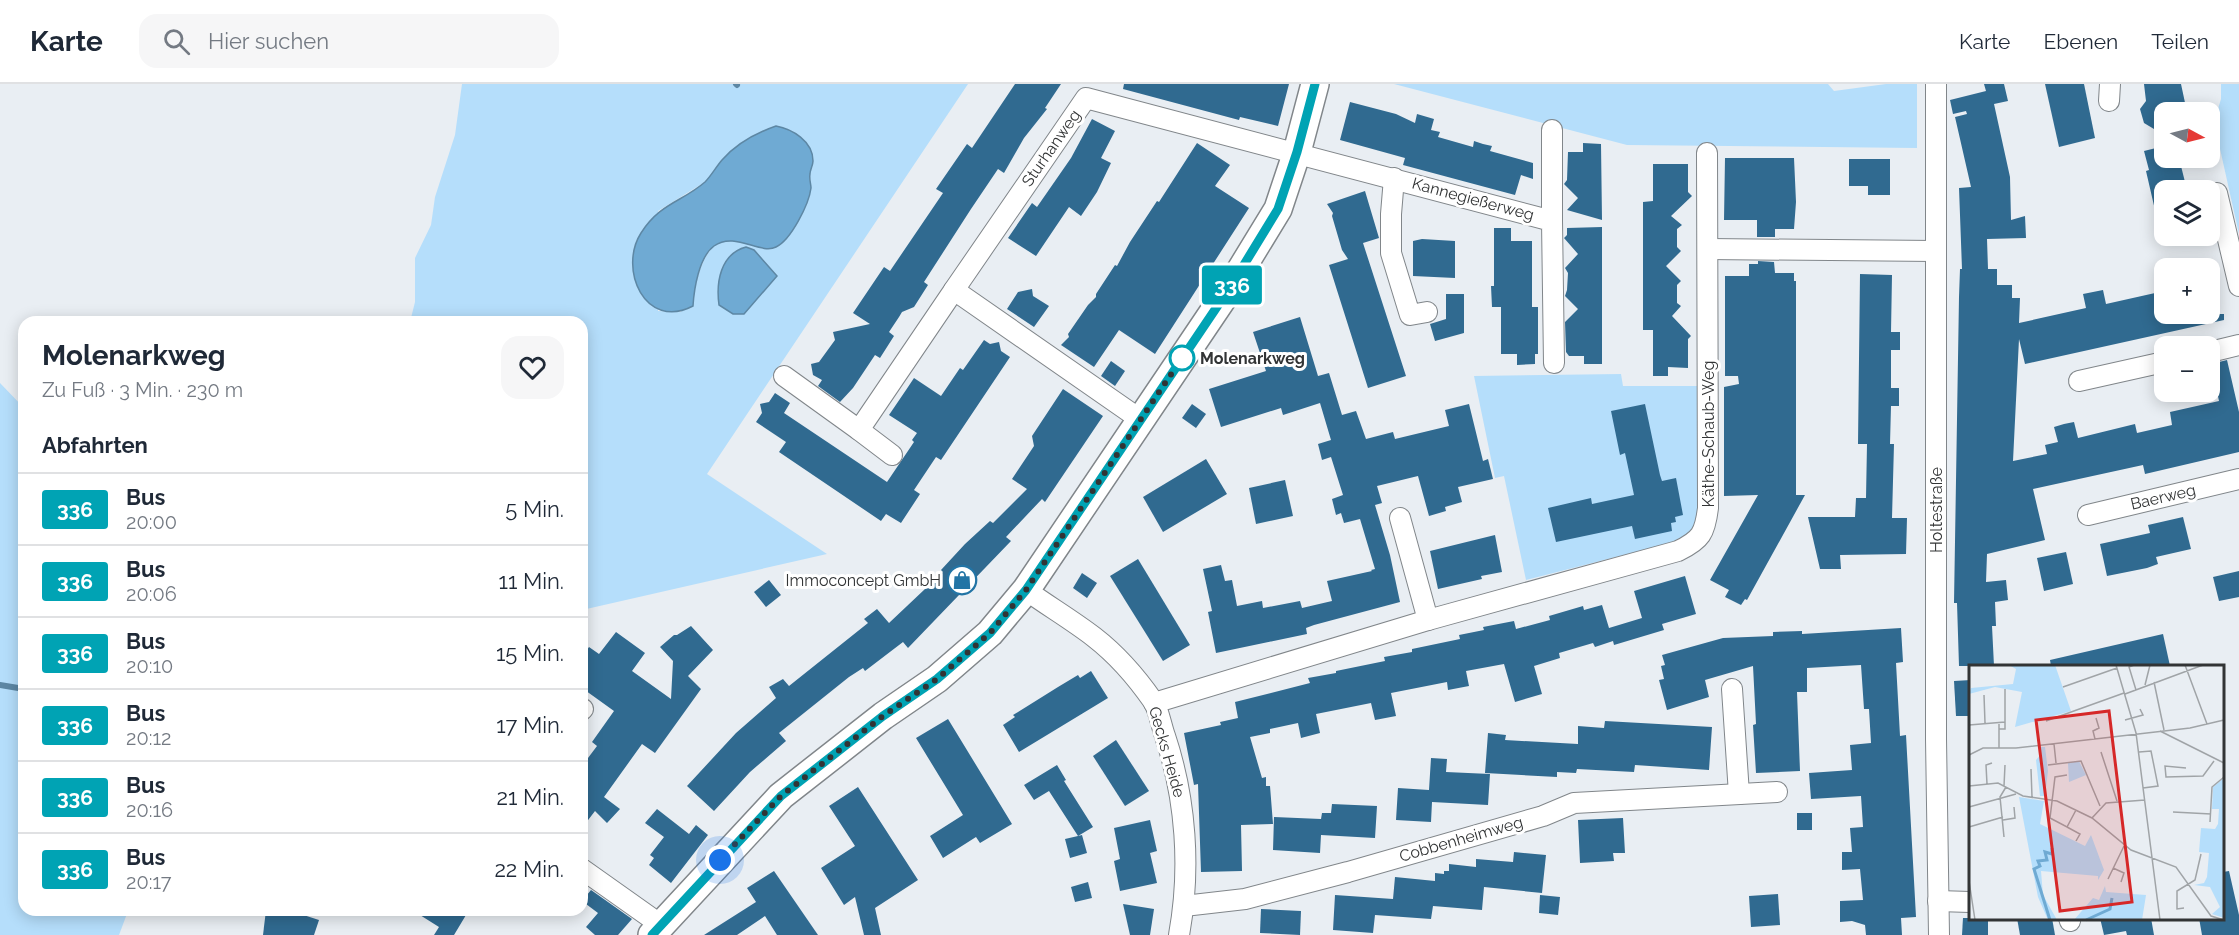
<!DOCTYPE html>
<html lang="de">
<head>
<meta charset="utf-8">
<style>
	body { margin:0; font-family:Raleway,sans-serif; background:#f6f6f7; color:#1f2937; height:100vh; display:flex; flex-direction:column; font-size:22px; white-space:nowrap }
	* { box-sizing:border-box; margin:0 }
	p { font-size:20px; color:#747a83 }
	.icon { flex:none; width:33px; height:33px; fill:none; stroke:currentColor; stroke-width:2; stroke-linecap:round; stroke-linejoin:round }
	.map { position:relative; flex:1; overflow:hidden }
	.side { position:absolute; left:18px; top:232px; width:570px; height:600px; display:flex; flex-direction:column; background:#fff; border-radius:18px; box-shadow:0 3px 15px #0003 }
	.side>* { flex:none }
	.badge { padding:0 12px; border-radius:4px; font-size:21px; line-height:39px }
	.needle { width:39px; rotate:97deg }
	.controls { position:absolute; left:2154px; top:18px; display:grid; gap:12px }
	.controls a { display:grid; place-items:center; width:66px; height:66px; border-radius:12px; background:#fff; box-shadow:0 3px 15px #0003; font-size:30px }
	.you { position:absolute; width:30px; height:30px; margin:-15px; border:4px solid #fff; border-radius:50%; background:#1a73e8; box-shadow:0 0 0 9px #1a73e833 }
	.map>.badge { position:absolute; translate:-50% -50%; box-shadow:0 0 0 3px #fff }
	h2 { padding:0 24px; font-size:22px; line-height:54px }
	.round { display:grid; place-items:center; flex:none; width:63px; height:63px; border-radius:18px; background:#f6f6f7 }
	.headline { display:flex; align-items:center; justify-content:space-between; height:102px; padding:0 24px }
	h1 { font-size:28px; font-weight:700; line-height:45px }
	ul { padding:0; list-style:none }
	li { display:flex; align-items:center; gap:18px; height:72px; padding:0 24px; border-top:2px solid #e0e1e3 }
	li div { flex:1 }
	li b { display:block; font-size:22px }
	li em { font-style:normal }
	li .badge { min-width:66px; font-weight:700; text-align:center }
	header { display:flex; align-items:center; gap:36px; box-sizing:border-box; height:84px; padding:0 30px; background:#fff; border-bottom:2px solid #e0e1e3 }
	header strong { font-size:28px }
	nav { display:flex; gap:33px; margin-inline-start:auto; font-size:21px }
	.search { width:420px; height:54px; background:#f6f6f7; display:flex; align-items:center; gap:15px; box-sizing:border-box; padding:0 21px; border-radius:18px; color:#747a83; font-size:22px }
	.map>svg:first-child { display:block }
	.green { fill:#b5defb; fill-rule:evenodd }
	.water { fill:#6faad3; stroke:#5d87a4; stroke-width:1.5 }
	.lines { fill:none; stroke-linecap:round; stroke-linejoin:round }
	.stream { stroke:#5d87a4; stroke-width:6 }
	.building { fill:#306a90 }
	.street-casing { stroke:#81868a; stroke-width:22 }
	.secondary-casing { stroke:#81868a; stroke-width:30 }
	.street { stroke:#fff; stroke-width:20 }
	.secondary { stroke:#fff; stroke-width:27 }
	.line-casing { stroke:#fff; stroke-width:14 }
	.line { stroke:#00a3b4; stroke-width:9 }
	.walk { stroke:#323435; stroke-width:6; stroke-dasharray:0 10.8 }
	.stop-dot { fill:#fff; stroke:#00a3b4; stroke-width:3 }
	.labels { text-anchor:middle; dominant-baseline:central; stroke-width:6; stroke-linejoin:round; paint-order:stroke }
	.street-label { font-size:16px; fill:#323435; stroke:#fff }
	.stop-label { font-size:16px; font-weight:bold; fill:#323435; stroke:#fff; text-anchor:start }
	.poi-label { font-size:16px; fill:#323435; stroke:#fff; text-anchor:end }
	.inset-river { fill:none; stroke:#6faad3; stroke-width:3 }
	.inset-road { fill:none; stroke:#a0a4a7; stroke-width:1.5 }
	.view { fill:#d62828; fill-opacity:0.15; stroke:#d62828; stroke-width:3 }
	.inset-edge { fill:none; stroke:#323435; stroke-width:3 }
</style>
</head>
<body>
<header>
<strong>Karte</strong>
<div class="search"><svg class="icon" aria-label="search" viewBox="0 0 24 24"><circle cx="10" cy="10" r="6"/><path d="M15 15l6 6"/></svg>Hier suchen</div>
<nav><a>Karte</a><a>Ebenen</a><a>Teilen</a></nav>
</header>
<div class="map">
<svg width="2239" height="851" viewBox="0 0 2239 851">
	<rect width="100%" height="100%" fill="#e9eef3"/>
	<!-- green -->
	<g class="green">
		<path d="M462,0H968L707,390L827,470L582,526V238H410L415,218V174L431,141L435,113L455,51ZM813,76L810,91L811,105L768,165C754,161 740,156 725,157C703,159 694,204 692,222L680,228L658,227V127L705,98Z"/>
		<path d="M1394,0H1828L1834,7L1886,0H1917V64L1627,61Z"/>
		<path d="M2221,0H2239V150L2214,38L2221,15Z"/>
		<path d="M1621,290L1623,302H1698L1699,441L1690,454L1526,496L1504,392L1495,394L1474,292Z"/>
		<path d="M0,299L24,324V826L128,827L119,851H0Z"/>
	</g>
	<!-- water -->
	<g class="water">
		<path d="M776,42C792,45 813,57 813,77C813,81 810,86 810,90C809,95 811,100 811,104C809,120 791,156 776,163C760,171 735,147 714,162C699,173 694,205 693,222C645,247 618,185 641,149C660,119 682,118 705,98C711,92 716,83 722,76C736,60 756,49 776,42Z"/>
		<path d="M746,163L754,166L777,192L744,230H733L719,221C716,199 720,170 746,163Z"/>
	</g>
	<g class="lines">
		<!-- stream -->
		<g class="stream">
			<path d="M736,0L737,1"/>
			<path d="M0,601L24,605"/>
		</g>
	</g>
	<!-- building -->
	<g class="building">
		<path d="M1015,0H1061L1045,24L1047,25L1024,54L1004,89L998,85L971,125L924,198L928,201L914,223L902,228L899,233L889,248L894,252L880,274L875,271L853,304L840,318L818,302L822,296L813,291L811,280L819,278L835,256L833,248L870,240L853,229L884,183L890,187L943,109L936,105L967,60L972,64Z"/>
		<path d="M1124,0H1289L1278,42L1240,33L1239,36L1123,5Z"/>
		<path d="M1984,0H2004L2008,17L1994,20L2010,93L2011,136L2025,132L2026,154L1987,155L1988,185H1997V201H2012V214H2020L2019,239L2086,224L2083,210L2103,206L2106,220L2164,207V230H2224V236L2025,280L2019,255L2013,377L2047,370L2045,361L2058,358L2054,343L2064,340L2074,338L2078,354L2135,340L2137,349L2172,341L2170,328L2219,317L2211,280L2227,276L2239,328V368L2145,390L2143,381L2033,405L2045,456L1987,470L1986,498L2006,496L2008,516L1995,518L1996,542H1992L1994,582H1959L1957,519H1954L1959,213L1960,185H1962L1959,104L1971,103L1955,33L1967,30L1966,27L1953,30L1950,16L1986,7Z"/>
		<path d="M2045,0H2084L2095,54L2059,63Z"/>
		<path d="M2144,0H2181L2187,28H2164V51L2144,39L2140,25L2146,17Z"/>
		<path d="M1350,18L1396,30L1415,39L1417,30L1434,35L1431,46L1440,48L1438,53L1473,63L1474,57L1483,60L1492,62L1490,67L1533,79V95L1521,91L1515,111L1403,81L1405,74L1340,56Z"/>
		<path d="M1092,35L1115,47L1101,74L1111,79L1097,108L1081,132L1069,123L1036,172L1008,154L1032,119L1037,123L1071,74Z"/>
		<path d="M1197,59L1230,81L1215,102L1249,124L1155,270L1119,246L1094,283L1061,261L1069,253L1068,250L1088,221L1096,213V210L1115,181L1117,182L1130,158L1157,117L1159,118Z"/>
		<path d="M1583,59L1601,60L1602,136L1567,126L1578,114L1564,100L1567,96L1568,68H1583Z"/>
		<path d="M2164,62V74H2179L2187,106H2164V138L2158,139L2146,87L2149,86L2144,67Z"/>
		<path d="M1725,74H1794L1796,118L1794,145H1775V153H1757V136H1724Z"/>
		<path d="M1849,75H1890V111H1868V102H1849Z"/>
		<path d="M1653,80H1688V108L1692,112L1671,132L1682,141L1677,145V163L1681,167L1666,182L1681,197L1677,201V219L1681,222L1672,232L1691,252L1688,255V284L1668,283V292H1653V246H1643V118L1653,117Z"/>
		<path d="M1365,107L1379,154L1363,159L1406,292L1368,304L1329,181L1348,175L1342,166L1332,132L1333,129L1327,120Z"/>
		<path d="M1602,143V280H1584V272H1569L1566,268L1565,238L1578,225L1565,212L1567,206L1568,189L1565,184L1578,170L1564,154L1567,151V144Z"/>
		<path d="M1494,144H1511V157H1532V223H1538V270H1535V280L1517,281V270H1501V223H1492L1491,202H1494Z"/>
		<path d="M1422,155L1455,157V194L1413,192V157Z"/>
		<path d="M1758,177L1774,178L1775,189H1794V197H1796V411H1805L1747,516L1745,515L1741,521L1725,513L1729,506L1710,496L1758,411L1724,412V303L1739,300L1738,292H1725V192H1749V180H1758Z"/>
		<path d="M1860,190L1892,191L1891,248H1900V266H1891V304H1899V322H1891L1890,360H1894L1892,434H1907L1906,470L1840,471L1841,485H1820L1808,433H1855L1856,414H1866L1867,360H1858Z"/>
		<path d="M1032,205L1033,212L1049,222L1034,243L1007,225L1018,208Z"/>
		<path d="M1446,210H1464V249L1435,257L1430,240L1446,235Z"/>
		<path d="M1300,233L1318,292L1329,289L1342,331L1356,327L1366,355L1393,348L1395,355L1449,342L1445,326L1469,320L1483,377L1488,375L1493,395L1458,403L1462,418L1445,423L1446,427L1429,432L1418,392L1377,402L1382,419L1375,421L1390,471L1400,518L1314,541L1306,544L1307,550L1216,569L1208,528L1212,527L1203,485L1221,481L1225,497L1232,496L1237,522L1262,517L1263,524L1300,517L1302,524L1332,517L1327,497L1372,487L1371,486L1375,485L1360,435L1344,439L1341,429L1336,431L1332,415L1343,411L1331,373L1322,376L1318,360L1331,356L1320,319L1283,331L1281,324L1221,343L1209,305L1266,287L1253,248Z"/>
		<path d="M984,256L990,260L999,258L1001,267L1010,273L941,376L936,373L914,406L920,410L901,439L886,430L881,437L779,368L786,358L756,338L762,329L760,320L769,318L775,309L790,319L784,329L887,398L914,358L912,356L917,349L889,331L906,306L914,294L941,312L960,284L963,286Z"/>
		<path d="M1111,277L1125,287L1115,302L1101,292Z"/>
		<path d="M1063,305L1103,332L1045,418L1042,415L1006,453L1011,457L908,564L903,558L865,587L863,584L849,593L779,649L786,657L750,688L714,727L687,702L736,649L776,614L769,603L783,595L789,602L868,539L864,535L877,525L889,539L943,488L941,486L965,460L990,437L993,439L1027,405L1012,395L1034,362L1032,352Z"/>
		<path d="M1192,320L1206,330L1196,344L1182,334Z"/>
		<path d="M1645,320L1660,391L1662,397L1676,394L1683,431L1675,433L1676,438L1671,439L1672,447L1635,455L1632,442L1556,458L1548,424L1591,414L1592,420L1634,411L1625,369L1620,371L1611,327Z"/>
		<path d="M1206,375L1227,410L1163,448L1143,413Z"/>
		<path d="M1285,396L1293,432L1256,440L1249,404Z"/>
		<path d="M2183,433L2191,465L2156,473L2158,480L2147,484L2107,492L2100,460L2150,449L2148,441Z"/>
		<path d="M1495,451L1502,488L1481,492L1482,495L1438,505L1430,467Z"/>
		<path d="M2066,468L2073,500L2044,507L2037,474Z"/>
		<path d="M1138,475L1190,561L1163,577L1110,492Z"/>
		<path d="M2239,487V513L2219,517L2213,493Z"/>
		<path d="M1082,489L1097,499L1087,514L1073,504Z"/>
		<path d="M1685,492L1696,530L1662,540L1664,546L1614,561L1613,557L1595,563L1593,559L1559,569L1560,574L1534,582L1542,610L1515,618L1504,580L1466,587L1469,602L1448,606L1447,598L1391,609L1396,632L1375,636L1371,619L1316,630L1320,649L1301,654L1298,639L1270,645V649L1250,653L1262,694L1266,693V702H1270L1273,740L1241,741L1242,787L1201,788L1198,700L1194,701L1184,649L1221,641L1220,638L1238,634L1235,618L1310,599L1308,594L1336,589V587L1385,577L1384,573L1412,568V565L1460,555L1459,551L1484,546L1483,543L1514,537L1516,545L1550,536L1549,532L1583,522L1584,526L1602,521L1609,544L1642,534L1634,507Z"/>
		<path d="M769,496L781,511L766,523L754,508Z"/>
		<path d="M691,542L713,566L688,592L701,605L655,669L642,660L604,713L620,725L607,739L595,727L582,744V682L597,662L592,658L614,627L582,604V573L589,563L599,570L616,548L645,569L632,587L671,615L673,577L660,563L674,551H677Z"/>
		<path d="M1901,544L1903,578L1896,579L1900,652L1906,651L1916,833L1901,834L1902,851H1866L1865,841L1852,837L1840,838V817L1863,816L1860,785L1842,786V768H1852L1850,744L1863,743L1861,712L1811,715L1809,689L1852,686L1850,661L1871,659L1869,625H1864L1861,581L1807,584V608H1797L1800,687L1756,689L1753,641L1756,640L1753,582L1705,596L1709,613L1667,626L1659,596L1664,595L1661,582L1665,581L1662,571L1723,554L1773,552V548L1802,547V550Z"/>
		<path d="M2163,550L2170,582H2051L2050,576Z"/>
		<path d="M1091,587L1108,614L1019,668L1003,641L1015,633L1013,631L1058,603L1078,591L1080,594Z"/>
		<path d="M1971,596V632H1956L1954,597Z"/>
		<path d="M948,635L1012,740L980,759L976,753L943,774L930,752L963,731L916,654Z"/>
		<path d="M1605,637L1712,643L1709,686L1635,681L1634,688L1577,685L1576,689L1557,688V693L1485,689L1488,649L1506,651L1505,656L1578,660V642L1604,644Z"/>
		<path d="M1116,656L1149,707L1125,722L1093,672Z"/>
		<path d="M1431,674L1447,675L1446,688L1490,690L1488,721L1432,718L1431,738L1396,736L1398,704L1429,706Z"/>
		<path d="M1057,681L1066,696L1064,697L1093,743L1078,752L1082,751L1087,769L1070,774L1065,755L1078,752L1049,707L1034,716L1024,701Z"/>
		<path d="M858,703L918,796L875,824L881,851H864L855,813L844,821L821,784L855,762L829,722Z"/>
		<path d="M1332,720L1377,722L1375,754L1321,751L1320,769L1273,766L1274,733L1321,735L1322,729H1331Z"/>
		<path d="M657,725L689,750L696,741L708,751L671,799L649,781L654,774L650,771L664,753L645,739Z"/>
		<rect x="1797" y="729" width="15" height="17"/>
		<path d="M1623,734L1625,769H1613L1614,777L1580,779L1578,736Z"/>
		<path d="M1150,736L1157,767L1150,769L1157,799L1120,807L1114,777L1120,775L1114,744Z"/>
		<path d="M1514,768L1546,771L1542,809L1484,803L1482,826L1433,822L1431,835L1375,831L1373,849L1333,846L1335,811L1393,815L1395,793L1435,797V789L1444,790V787H1449V780L1476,783V775L1513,778Z"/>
		<path d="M774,787L818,851H777L765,832L737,851H704L756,818L747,804Z"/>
		<path d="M2229,787L2239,831V851H2202L2199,834H2223V788Z"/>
		<path d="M1088,798L1092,814L1075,818L1071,803Z"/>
		<path d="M591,806L632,835L618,851H595L586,843L598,829L582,817Z"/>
		<path d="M1778,810L1780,841L1751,843L1749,812Z"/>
		<path d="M1540,811L1560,813L1558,831L1539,829Z"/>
		<path d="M1123,820L1154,825L1150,851H1130Z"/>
		<path d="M1261,825L1301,827L1300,851L1260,849Z"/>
		<path d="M266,826H288L319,836L314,851H263Z"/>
		<path d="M412,826H469L454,851H434L439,843Z"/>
		<path d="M1963,834H1988V851H1962Z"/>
		<path d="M2017,834H2052L2055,851H2020Z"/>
		<path d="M2100,834H2151L2154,851H2127L2126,847L2104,851Z"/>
	</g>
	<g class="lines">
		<!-- street casing -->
		<g class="street-casing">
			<g id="street">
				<path d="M1936,0V655L1939,851"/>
				<path d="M2109,17L2110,0"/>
				<path d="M1394,94L1391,130V169L1410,231L1427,228"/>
				<path d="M2217,109L2239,202"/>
				<path d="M1552,137V46"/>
				<path d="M1708,165L1935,167"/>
				<path d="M2210,268L2239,261"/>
				<path d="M784,292L859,346L954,206"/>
				<path d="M2079,297L2164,278"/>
				<path d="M1141,336L954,206L1086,14L1552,137L1554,279"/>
				<path d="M859,346L892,371"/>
				<path d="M2088,431L2239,395"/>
				<path d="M1400,434L1428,536"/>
				<path d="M1026,506C1048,522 1072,536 1094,553C1116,570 1137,594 1153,617C1159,626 1161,641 1165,652C1186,715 1191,785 1179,851"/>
				<path d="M1732,605L1739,710"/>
				<path d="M1154,619L1428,536L1678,467C1701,456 1705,449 1708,424L1707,69"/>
				<path d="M582,626L583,625"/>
				<path d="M582,785L661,841"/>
				<path d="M1938,817L1970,818"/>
				<path d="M1184,822L1245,815L1348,788L1543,732L1574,719L1777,708"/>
				<path d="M2069,834L2070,837"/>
			</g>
		</g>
		<!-- secondary casing -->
		<g class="secondary-casing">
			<path id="secondary" d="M652,851L781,712L883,632L937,595L990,549L1026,506L1231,202L1278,125L1297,68L1315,0"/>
		</g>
		<!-- street -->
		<use href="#street" class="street"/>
		<!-- secondary -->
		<use href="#secondary" class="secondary"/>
	</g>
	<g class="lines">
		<!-- line casing -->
		<g class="line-casing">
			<path id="line" d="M652,851L781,712L883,632L937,595L990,549L1026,506L1231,202L1278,125L1297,68L1315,0"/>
		</g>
		<!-- line -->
		<use href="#line" class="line"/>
		<!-- walk -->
		<path class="walk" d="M720,776L781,712L883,632L937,595L990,549L1026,506L1182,274"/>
	</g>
	<!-- icons -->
	<defs>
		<g id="shop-ring" transform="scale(1.5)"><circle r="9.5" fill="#fff" stroke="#2274a5" stroke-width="1.5"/><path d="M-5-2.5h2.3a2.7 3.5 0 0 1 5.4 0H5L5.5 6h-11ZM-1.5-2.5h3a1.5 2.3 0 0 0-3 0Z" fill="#2274a5"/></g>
	</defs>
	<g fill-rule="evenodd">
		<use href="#shop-ring" x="962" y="496"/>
	</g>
	<!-- markers -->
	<circle class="stop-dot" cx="1182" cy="274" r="12"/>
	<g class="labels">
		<!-- street labels -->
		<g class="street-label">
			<text transform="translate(1051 64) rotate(-55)">Sturhanweg</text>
			<text transform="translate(1473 115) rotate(15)">Kannegießerweg</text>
			<text transform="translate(1708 350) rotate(-90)">Käthe-Schaub-Weg</text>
			<text transform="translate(2163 413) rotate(-13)">Baerweg</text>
			<text transform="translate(1936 426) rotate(-90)">Holtestraße</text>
			<text transform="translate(1167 668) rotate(74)">Gecks Heide</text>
			<text transform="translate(1461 755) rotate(-16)">Cobbenheimweg</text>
		</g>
		<!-- stop labels -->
		<g class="stop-label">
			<text x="1200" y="274">Molenarkweg</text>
		</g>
		<!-- poi labels -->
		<g class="poi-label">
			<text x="941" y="496">Immoconcept GmbH</text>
		</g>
	</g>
	<!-- overview -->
	<g transform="translate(1969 581)">
		<rect width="255" height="255" fill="#e9eef3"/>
		<path d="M40,0H86L102,46L46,62L53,27L26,22L0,29L2,23L44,19L47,4ZM70,82H76L79,106L76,131H71L67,95L72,89ZM110,96L117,110L100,117L99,98ZM255,113V253L243,249L251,242L241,222L225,220L235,218L238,212L240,188L230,187L232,163L246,164L249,159L250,144H243L244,122ZM50,132L75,136L71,159L116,181L122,170L135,205L129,215V211L72,206L74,230L88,255H79L69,232ZM136,221L137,227L177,230L173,255H105L124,233L130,235Z" fill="#b5defb"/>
		<path class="inset-river" d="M81,255L65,204L71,201L69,196L78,195L76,187L83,189V183M117,255L141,244L143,233"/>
		<path class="inset-road" d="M147,0L167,68L191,255M165,0L160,2L167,25M216,0L238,59M185,17L195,65M176,20L181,0M94,22L148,3M156,29L234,0M15,30L16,58M156,55L174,50L171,44M77,56L155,28M0,60L36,57M30,64H36V24M191,66L255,98M126,74L124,66L130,63L127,53M85,79L87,98M30,83V57M132,87L148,136M170,87L182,86L189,121L174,123M0,90L14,83H47L221,63L255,55M79,100L112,96L131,141M217,103L196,101L197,112L234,111L245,96M62,104L63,132M98,110L86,112L81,153L98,162L107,145M18,119L17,100L23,98M0,121L29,118L54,131L88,136L123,153L162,185L207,202L242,251L255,255M35,121L36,100M0,142L47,129M204,147L242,149M123,153L137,138L176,135M34,155L46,153L45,142M241,157L243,122L255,112M0,162L34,152M98,162L111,169L107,176M35,172L31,132L37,122M144,203L155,208L152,217M139,214L155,181M0,216L6,255M215,243L208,244V226L226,215L232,189"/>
		<path class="view" d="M140,46L163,237L91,246L67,55Z"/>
		<rect width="255" height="255" class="inset-edge"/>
	</g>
</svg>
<div class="controls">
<a><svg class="needle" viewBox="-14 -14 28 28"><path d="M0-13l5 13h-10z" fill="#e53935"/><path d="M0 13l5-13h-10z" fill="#747a83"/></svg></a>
<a><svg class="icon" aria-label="layers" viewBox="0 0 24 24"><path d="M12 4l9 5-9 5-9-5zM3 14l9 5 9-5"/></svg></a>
<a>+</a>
<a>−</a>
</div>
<div class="you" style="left:720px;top:776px"></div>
<b class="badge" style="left:1232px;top:201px;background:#00a3b4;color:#fff">336</b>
<section class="side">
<div class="headline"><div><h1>Molenarkweg</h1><p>Zu Fuß · 3 Min. · 230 m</p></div><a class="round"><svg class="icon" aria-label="heart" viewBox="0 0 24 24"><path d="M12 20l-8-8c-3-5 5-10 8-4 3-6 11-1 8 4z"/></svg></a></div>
<h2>Abfahrten</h2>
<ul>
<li><span class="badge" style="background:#00a3b4;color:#fff">336</span><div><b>Bus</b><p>20:00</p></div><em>5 Min.</em></li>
<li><span class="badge" style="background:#00a3b4;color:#fff">336</span><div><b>Bus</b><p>20:06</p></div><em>11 Min.</em></li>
<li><span class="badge" style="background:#00a3b4;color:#fff">336</span><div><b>Bus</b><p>20:10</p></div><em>15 Min.</em></li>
<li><span class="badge" style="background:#00a3b4;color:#fff">336</span><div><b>Bus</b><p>20:12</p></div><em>17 Min.</em></li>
<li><span class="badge" style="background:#00a3b4;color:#fff">336</span><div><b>Bus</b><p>20:16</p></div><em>21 Min.</em></li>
<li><span class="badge" style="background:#00a3b4;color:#fff">336</span><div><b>Bus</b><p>20:17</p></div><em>22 Min.</em></li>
</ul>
</section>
</div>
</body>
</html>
